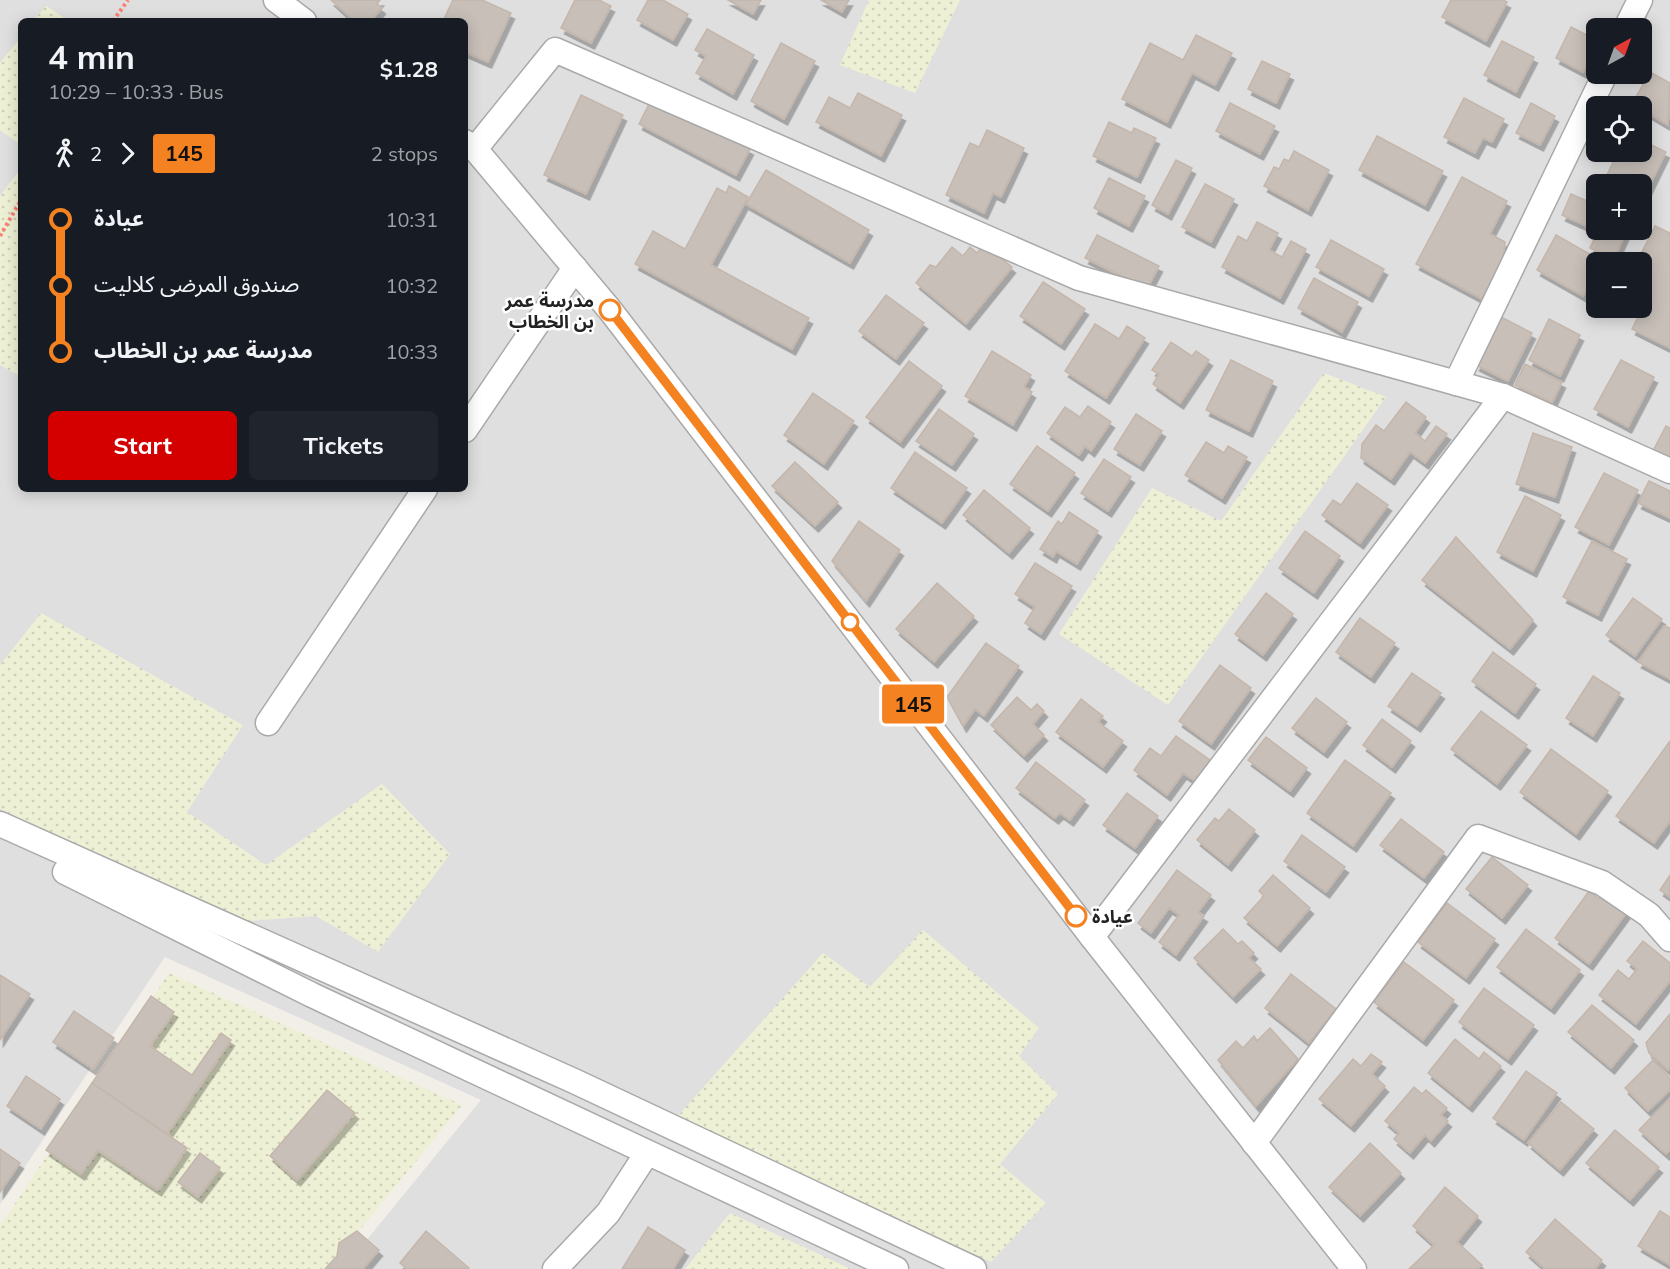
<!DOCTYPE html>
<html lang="en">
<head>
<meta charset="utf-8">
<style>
	body { margin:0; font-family:Mulish,"Noto Sans Arabic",sans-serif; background:#20242c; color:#f1f3f6; height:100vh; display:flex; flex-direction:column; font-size:22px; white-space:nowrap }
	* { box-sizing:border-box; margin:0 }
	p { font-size:20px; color:#9ea1a6 }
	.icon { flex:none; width:33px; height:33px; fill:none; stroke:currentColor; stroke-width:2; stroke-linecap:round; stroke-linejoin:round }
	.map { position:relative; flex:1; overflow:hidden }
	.sheet { position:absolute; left:18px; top:18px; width:450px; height:474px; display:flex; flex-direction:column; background:#171b24; border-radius:9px; box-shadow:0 3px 15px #0003 }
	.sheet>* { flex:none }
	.badge { padding:0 12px; border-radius:4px; font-size:21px; line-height:39px }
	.needle { width:39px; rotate:41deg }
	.fabs { position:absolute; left:1586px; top:18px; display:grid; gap:12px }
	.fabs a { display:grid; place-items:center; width:66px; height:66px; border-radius:9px; background:#171b24; box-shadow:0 3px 15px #0003; font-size:30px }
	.map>.badge { position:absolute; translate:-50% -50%; box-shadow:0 0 0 3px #fff }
	.legs { display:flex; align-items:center; gap:9px; height:66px; padding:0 30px; font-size:20px }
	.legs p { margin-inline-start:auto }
	.headline { display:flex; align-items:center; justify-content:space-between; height:102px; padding:0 30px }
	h1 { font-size:33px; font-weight:700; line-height:45px }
	.action { display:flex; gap:12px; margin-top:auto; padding:12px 30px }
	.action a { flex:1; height:69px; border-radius:9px; background:#d40000; color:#fff; font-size:24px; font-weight:700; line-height:69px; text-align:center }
	.action a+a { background:#20242c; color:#f1f3f6 }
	ul { padding:0 30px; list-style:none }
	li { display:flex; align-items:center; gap:21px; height:66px; font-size:22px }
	li i { display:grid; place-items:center; width:9px; height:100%; margin:0 8px; background:currentColor }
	li i::after { content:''; width:15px; height:15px; margin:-8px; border:4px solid; border-radius:50%; background:#171b24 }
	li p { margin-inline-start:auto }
	li:first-child i { background:linear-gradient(#0000 50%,currentColor 0) }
	li:last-child i { background:linear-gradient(currentColor 50%,#0000 0) }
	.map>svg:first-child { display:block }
	.residential { fill:#e0dfdf; fill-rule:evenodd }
	.farmland { fill:url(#farmland-dots) }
	.building { fill:#c7bfb8; stroke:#c4b6ab; stroke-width:1.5; filter:url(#shadow) }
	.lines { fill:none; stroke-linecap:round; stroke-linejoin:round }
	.minor-casing { stroke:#a9a9a9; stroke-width:27 }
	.path { stroke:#fa8072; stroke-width:4; stroke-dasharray:3 3; stroke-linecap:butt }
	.minor { stroke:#fff; stroke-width:24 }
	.line-1-casing { stroke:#fff; stroke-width:14 }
	.line-1 { stroke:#f58220; stroke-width:9 }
	.stop-1-dot { fill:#fff; stroke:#f58220; stroke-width:3 }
	.labels { text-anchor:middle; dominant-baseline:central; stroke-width:5; stroke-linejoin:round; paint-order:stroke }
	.stop-label { font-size:18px; font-weight:bold; fill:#222; stroke:#fff; text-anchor:end }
</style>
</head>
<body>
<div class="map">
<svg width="1670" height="1269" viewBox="0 0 1670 1269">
	<defs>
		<pattern id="farmland-dots" width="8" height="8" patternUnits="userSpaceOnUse" patternTransform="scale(1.5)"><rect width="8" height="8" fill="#eef0d5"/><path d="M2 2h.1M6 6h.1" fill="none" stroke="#ccceb7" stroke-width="1.8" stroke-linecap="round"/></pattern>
		<filter id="shadow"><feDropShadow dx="3.5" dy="6" stdDeviation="0" flood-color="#0004"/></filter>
	</defs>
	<rect width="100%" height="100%" fill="#f2efe9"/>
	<!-- residential -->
	<path class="residential" d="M0,0H1670V1269H343L481,1100L165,957L0,1204ZM21,21H465V489H21ZM1596,28H1641V74H1596ZM1596,106H1641V152H1596ZM1596,184H1641V230H1596ZM1596,262H1641V308H1596Z"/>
	<!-- farmland -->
	<g class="farmland">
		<path d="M869,0H960L915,93L840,65Z"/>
		<path d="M46,6L69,21H33Z"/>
		<path d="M21,37V145L0,130V63Z"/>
		<path d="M21,168V377L0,365V196Z"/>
		<path d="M1324,373L1386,397L1168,705L1059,634L1152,488L1221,521Z"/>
		<path d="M41,613L243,725L187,812L266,865L382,784L450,854L378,952L316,916L248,921L0,809V665Z"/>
		<path d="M923,930L1039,1028L1019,1056L1058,1094L1000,1164L1046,1203L991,1262L677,1117L823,953L870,987Z"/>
		<path d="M169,973L462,1105L328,1269H0V1226Z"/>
		<path d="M730,1213L851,1269H685Z"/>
	</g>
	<!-- building -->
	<g class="building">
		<path d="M331,0H380L377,4L382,8L371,21H354Z"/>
		<path d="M453,0H482L511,13L488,62L465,52V21H443Z"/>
		<path d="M575,0H599L611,6L591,43L561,28Z"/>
		<path d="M648,0H663L688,14L673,40L637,20Z"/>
		<path d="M728,0H761L753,14Z"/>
		<path d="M821,0H849L842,12Z"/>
		<path d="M1451,0H1503L1507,2L1486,41L1442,17Z"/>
		<path d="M1571,27L1596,40V46L1583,72L1556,58Z"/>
		<path d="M707,29L754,55L733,94L696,73L706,56L695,50Z"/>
		<path d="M1196,35L1232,53L1215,85L1192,73L1167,122L1122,99L1150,43L1183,60Z"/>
		<path d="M1502,41L1534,57L1516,92L1484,75Z"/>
		<path d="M781,43L815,61L784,119L751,101Z"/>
		<path d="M1262,61L1290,74L1276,103L1248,89Z"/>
		<path d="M1650,72L1670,83L1668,125L1641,109V106L1632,104Z"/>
		<path d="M858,93L902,115L881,156L816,122L829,97L850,108Z"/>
		<path d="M581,95L623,115L586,194L544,175Z"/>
		<path d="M652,98L750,149L736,175L639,124Z"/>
		<path d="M1464,98L1504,119L1492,142L1483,138L1475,153L1444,137Z"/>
		<path d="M1230,103L1275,126L1260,154L1216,131Z"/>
		<path d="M1531,103L1555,116L1540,145L1516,133Z"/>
		<path d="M1109,122L1132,133L1134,128L1156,138L1137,177L1093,156Z"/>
		<path d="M987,130L1024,148L1001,197L993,193L984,213L946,195L970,143L979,147Z"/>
		<path d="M1377,136L1443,171L1425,205L1359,170Z"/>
		<path d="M1641,140L1666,152L1643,199L1641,184H1612L1604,181L1618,152H1641Z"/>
		<path d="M1294,151L1329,170L1308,210L1264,186L1274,167L1279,169L1284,159L1289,161Z"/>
		<path d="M1176,160L1192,168L1168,214L1152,205Z"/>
		<path d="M766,170L869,230L850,263L746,204Z"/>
		<path d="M1462,177L1507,201L1490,234L1505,242L1503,259L1482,299L1416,264Z"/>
		<path d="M1109,178L1145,196L1129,226L1094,208Z"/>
		<path d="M1205,184L1234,199L1211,242L1182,227Z"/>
		<path d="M729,186L748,197L711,265L809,318L792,349L635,264L653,231L685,249L717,188L726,193Z"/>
		<path d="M1571,194L1596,205V230H1627L1614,259L1590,248L1598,231L1562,215Z"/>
		<path d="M1257,222L1278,233L1269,250L1282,257L1291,241L1306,249L1280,298L1222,267L1238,236L1247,241Z"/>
		<path d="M1655,226L1670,233V348L1632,329L1646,301L1641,299V262H1637Z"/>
		<path d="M1097,235L1159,266L1147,289L1085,258Z"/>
		<path d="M1556,235L1602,261L1596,262V272L1583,296L1537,270Z"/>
		<path d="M1331,240L1384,269L1369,296L1316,267Z"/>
		<path d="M984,244L1012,267L966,324L916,283L930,265L936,267L952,247L963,256L970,247L977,253Z"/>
		<path d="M1314,278L1358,302L1342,332L1298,308Z"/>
		<path d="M1043,282L1085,309L1061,344L1020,316Z"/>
		<path d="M886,295L924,323L896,359L859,331Z"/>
		<path d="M1501,317L1532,333L1508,381L1476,365Z"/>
		<path d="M1549,319L1580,335L1560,376L1529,360Z"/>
		<path d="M1095,324L1119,339L1127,326L1145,338L1106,398L1065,371Z"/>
		<path d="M1171,342L1192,356L1196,351L1209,360L1180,403L1153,384L1159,374L1152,370Z"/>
		<path d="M992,351L1031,375L1024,387L1032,392L1013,425L965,396Z"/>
		<path d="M1231,360L1273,381L1249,431L1206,410Z"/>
		<path d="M1621,360L1654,377L1628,427L1594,409Z"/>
		<path d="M909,361L942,386L900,442L866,417Z"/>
		<path d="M1525,364L1562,382L1552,403L1515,385Z"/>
		<path d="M813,393L854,421L824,464L784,435Z"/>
		<path d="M1406,402L1426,417L1415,433L1425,441L1436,426L1447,434L1425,463L1410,452L1391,479L1361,458L1362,444L1376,425L1384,431Z"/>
		<path d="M1088,406L1111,422L1091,451L1085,446L1079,455L1047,433L1065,407L1080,417Z"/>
		<path d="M939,409L974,434L952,465L916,441Z"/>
		<path d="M1136,414L1162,431L1140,465L1114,449Z"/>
		<path d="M1666,426L1670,428V459L1653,451Z"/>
		<path d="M1533,433L1572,447L1555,497L1516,484Z"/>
		<path d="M1206,442L1224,453L1228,446L1247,457L1222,498L1185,475Z"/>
		<path d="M1037,446L1075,473L1048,511L1010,484Z"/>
		<path d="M915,452L967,488L942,523L891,488Z"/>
		<path d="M1104,459L1131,477L1108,511L1081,493Z"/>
		<path d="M795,462L838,502L815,526L772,486Z"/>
		<path d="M1604,473L1638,490L1609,545L1575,527Z"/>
		<path d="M1649,481L1670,491V518L1638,503Z"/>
		<path d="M1357,483L1388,505L1360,543L1322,515L1333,500L1341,505Z"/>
		<path d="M984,490L1030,528L1009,553L963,515Z"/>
		<path d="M1525,496L1561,515L1533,571L1497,552Z"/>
		<path d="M1069,512L1098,531L1077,564L1056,551L1053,557L1040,549L1058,521L1062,524Z"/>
		<path d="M859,521L900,550L866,601L832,561Z"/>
		<path d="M1305,531L1340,556L1314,593L1279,568Z"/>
		<path d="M1456,537L1533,620L1510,649L1422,580Z"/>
		<path d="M1592,541L1627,559L1598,615L1563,597Z"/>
		<path d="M1035,563L1072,586L1041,634L1025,623L1035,607L1015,594Z"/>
		<path d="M937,583L974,616L934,662L896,629Z"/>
		<path d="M1266,593L1293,614L1263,655L1235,634Z"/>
		<path d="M1633,598L1662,619L1635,656L1606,635Z"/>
		<path d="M1360,618L1395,643L1371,677L1336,652Z"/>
		<path d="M1664,626L1670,628V679L1638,662Z"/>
		<path d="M986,643L1019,666L984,716L975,709L963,726L947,697Z"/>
		<path d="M1493,652L1536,684L1515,713L1472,681Z"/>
		<path d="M1220,665L1251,688L1211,744L1179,721Z"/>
		<path d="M1412,673L1441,693L1417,726L1388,706Z"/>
		<path d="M1593,676L1620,693L1593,736L1566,718Z"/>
		<path d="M1017,697L1031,710L1037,704L1044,711L1033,724L1044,735L1024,756L991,725Z"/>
		<path d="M1316,698L1347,722L1324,752L1292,728Z"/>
		<path d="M1081,699L1103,716L1098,722L1123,741L1103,767L1056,732Z"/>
		<path d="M1481,711L1527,745L1497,784L1451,749Z"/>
		<path d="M1382,719L1411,741L1392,767L1363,745Z"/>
		<path d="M1176,736L1210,760L1195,781L1183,773L1167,795L1134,770L1150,748L1161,756Z"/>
		<path d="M1266,737L1307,768L1290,791L1248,760Z"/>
		<path d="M1670,741V821L1654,843L1616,816Z"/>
		<path d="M1551,749L1608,791L1576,834L1520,792Z"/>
		<path d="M1345,760L1391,793L1353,846L1307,813Z"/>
		<path d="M1036,762L1085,800L1070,820L1060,813L1055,818L1016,788Z"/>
		<path d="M1127,793L1158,816L1135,848L1103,825Z"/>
		<path d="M1229,809L1255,830L1228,865L1197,840L1215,818L1219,821Z"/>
		<path d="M1401,819L1444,852L1424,878L1380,845Z"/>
		<path d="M1302,835L1345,867L1326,892L1284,861Z"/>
		<path d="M1492,857L1528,885L1502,918L1466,889Z"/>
		<path d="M1177,870L1211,895L1198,912L1204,916L1176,955L1159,942L1179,915L1169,908L1151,933L1138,923Z"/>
		<path d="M1273,875L1310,908L1277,946L1244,918L1264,896L1259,891Z"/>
		<path d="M1670,875V897L1660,890Z"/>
		<path d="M1589,891L1599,899L1602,894L1627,912L1589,964L1555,938Z"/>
		<path d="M1447,903L1495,939L1466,978L1418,942Z"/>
		<path d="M1223,929L1238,944L1242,941L1254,953L1249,958L1261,969L1233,997L1194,958Z"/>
		<path d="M1526,929L1580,970L1551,1008L1497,967Z"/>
		<path d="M1643,941L1670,963V981L1636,1024L1599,995L1618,970L1629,979L1637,969L1627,961Z"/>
		<path d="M1404,962L1454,1000L1423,1040L1374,1002Z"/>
		<path d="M1291,974L1336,1009L1309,1043L1265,1008Z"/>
		<path d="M0,975L30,994L0,1040Z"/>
		<path d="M1484,988L1534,1025L1508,1059L1459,1022Z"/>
		<path d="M151,996L174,1012L150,1046L192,1075L221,1033L231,1040L167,1134L92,1083Z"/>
		<path d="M1592,1005L1634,1040L1611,1068L1568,1032Z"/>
		<path d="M74,1011L114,1038L93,1069L53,1042Z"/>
		<path d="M1670,1014V1067L1668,1070L1649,1053L1646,1043Z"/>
		<path d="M1270,1028L1298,1059L1256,1106L1218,1060L1236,1041L1243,1048L1254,1036L1257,1041Z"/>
		<path d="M1455,1039L1479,1059L1484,1052L1501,1066L1469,1106L1428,1073Z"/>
		<path d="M1371,1054L1382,1062L1372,1074L1385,1086L1351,1126L1319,1099L1353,1059L1361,1066Z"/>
		<path d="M1653,1060L1670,1078V1090L1648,1111L1625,1088Z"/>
		<path d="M1526,1071L1557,1093L1524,1140L1493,1118Z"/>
		<path d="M26,1076L60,1099L41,1129L7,1106Z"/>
		<path d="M92,1083L187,1148L158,1190L98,1150L81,1174L46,1150Z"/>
		<path d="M1414,1087L1422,1094L1426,1090L1447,1108L1441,1115L1448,1121L1431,1141L1425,1135L1410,1153L1394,1139L1399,1133L1385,1121Z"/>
		<path d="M327,1090L355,1113L297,1180L270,1156Z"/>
		<path d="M1670,1098V1150L1666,1154L1639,1130Z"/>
		<path d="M1561,1102L1594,1129L1560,1170L1528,1143Z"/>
		<path d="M1615,1130L1659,1167L1630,1200L1586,1163Z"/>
		<path d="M1370,1143L1401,1173L1360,1216L1329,1187Z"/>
		<path d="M0,1149L20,1163L0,1192Z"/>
		<path d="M200,1153L220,1168L198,1197L178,1182Z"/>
		<path d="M1445,1187L1478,1216L1457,1242L1482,1265L1478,1269H1409L1434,1245L1413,1226Z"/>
		<path d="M1660,1211L1670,1217V1265L1638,1246Z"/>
		<path d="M1555,1219L1602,1260L1595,1269H1545L1526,1252Z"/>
		<path d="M648,1227L685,1250L673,1269H622Z"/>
		<path d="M357,1231L379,1250L363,1269H325L337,1256L339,1243Z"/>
		<path d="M426,1231L469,1268L468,1269H407L400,1263Z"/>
	</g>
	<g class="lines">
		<!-- minor casing -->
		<g class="minor-casing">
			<g id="minor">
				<path d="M276,0L304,21"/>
				<path d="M1626,28L1640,0"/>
				<path d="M465,142L475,149L610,310L1092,937L1354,1269"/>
				<path d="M475,149L555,50L1079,278L1503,396L1670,471"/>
				<path d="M1456,383L1605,74"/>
				<path d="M465,430L575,268"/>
				<path d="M268,723L425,489"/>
				<path d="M0,824L574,1081L974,1269"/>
				<path d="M65,872L312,995L896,1269"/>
				<path d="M1092,937L1503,396"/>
				<path d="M1254,1143L1478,837L1602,883L1649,915L1670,939"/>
				<path d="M555,1269L608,1213L647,1153"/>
			</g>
		</g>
		<!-- path -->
		<g class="path">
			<path d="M113,21L128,0"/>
			<path d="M0,236L21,200"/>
		</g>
		<!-- minor -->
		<use href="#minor" class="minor"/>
	</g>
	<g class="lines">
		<!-- line-1 casing -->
		<g class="line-1-casing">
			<path id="line-1" d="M610,310L1076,916"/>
		</g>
		<!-- line-1 -->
		<use href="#line-1" class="line-1"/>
	</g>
	<!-- markers -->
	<g class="stop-1-dot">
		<circle cx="610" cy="310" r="10"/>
		<circle cx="850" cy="622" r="8"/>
		<circle cx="1076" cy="916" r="10"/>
	</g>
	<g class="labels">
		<!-- stop labels -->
		<g class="stop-label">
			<text x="594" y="300">مدرسة عمر<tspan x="594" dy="21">بن الخطاب</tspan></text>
			<text x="1092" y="916" text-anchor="start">عيادة</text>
		</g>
	</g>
</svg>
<div class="fabs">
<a><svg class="needle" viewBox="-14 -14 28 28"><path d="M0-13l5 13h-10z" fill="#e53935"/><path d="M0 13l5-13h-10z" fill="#9ea1a6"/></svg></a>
<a><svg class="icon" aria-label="locate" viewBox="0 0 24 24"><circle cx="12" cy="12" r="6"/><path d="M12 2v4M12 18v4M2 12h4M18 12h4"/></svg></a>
<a>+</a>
<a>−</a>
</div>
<b class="badge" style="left:913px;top:704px;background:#f58220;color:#111">145</b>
<section class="sheet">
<div class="headline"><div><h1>4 min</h1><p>10:29 – 10:33 · Bus</p></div><b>$1.28</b></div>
<div class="legs"><svg class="icon" aria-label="walk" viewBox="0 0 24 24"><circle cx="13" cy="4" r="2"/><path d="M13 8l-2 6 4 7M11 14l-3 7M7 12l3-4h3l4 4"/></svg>2<svg class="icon" aria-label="forward" viewBox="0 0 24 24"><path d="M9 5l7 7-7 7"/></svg><b class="badge" style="background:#f58220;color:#111">145</b><p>2 stops</p></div>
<ul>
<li><i style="color:#f58220"></i><b>عيادة</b><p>10:31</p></li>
<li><i style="color:#f58220"></i><span>صندوق المرضى كلاليت</span><p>10:32</p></li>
<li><i style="color:#f58220"></i><b>مدرسة عمر بن الخطاب</b><p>10:33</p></li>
</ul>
<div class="action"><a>Start</a><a>Tickets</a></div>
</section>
</div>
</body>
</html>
